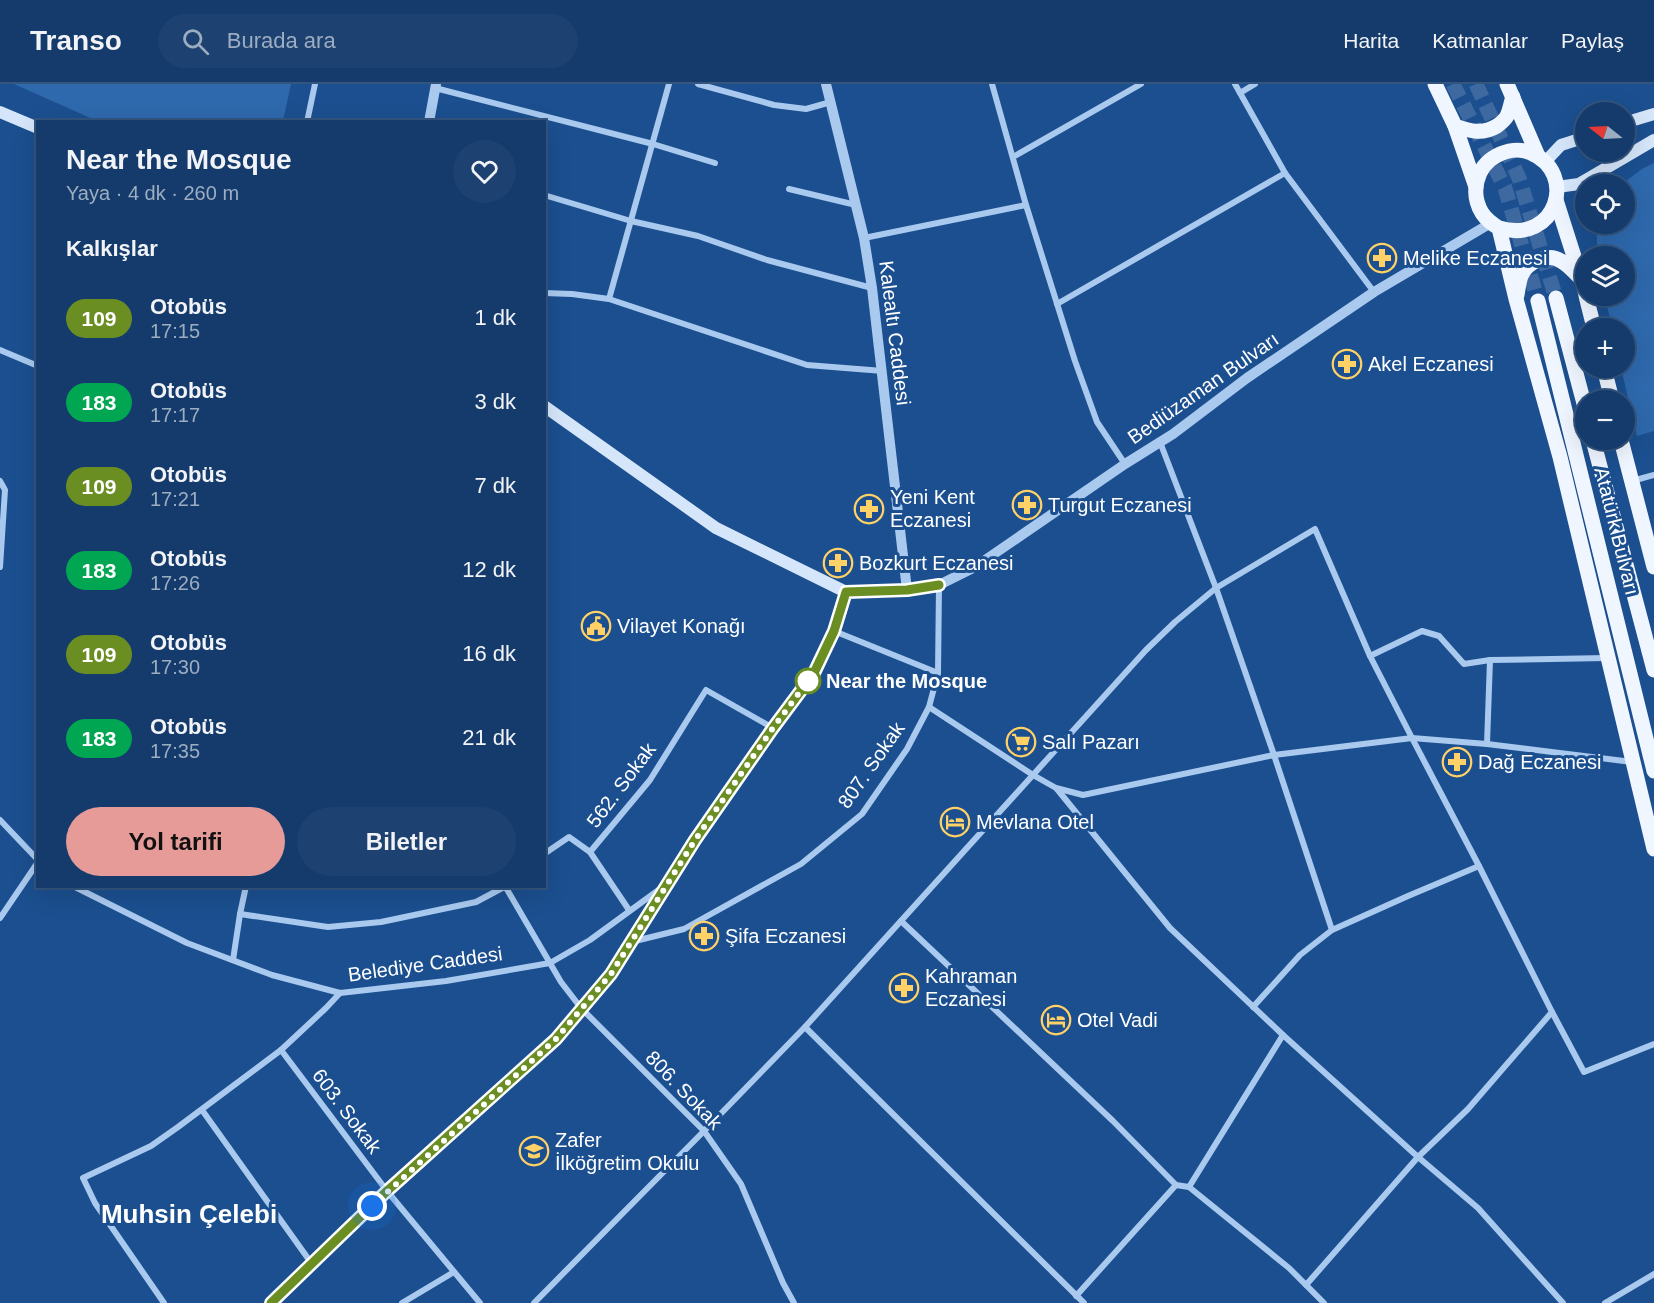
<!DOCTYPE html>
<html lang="tr">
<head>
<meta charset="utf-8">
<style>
	body { margin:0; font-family:Arial,sans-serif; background:#1d4271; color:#f1f3f6; height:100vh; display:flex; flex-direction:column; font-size:22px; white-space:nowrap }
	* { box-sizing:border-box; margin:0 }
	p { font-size:20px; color:#9dadc1 }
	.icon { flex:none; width:33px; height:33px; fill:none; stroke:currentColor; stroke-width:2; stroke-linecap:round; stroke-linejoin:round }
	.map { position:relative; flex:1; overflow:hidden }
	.side { position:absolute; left:36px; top:36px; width:510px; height:768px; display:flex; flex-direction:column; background:#143b6b; border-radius:0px; box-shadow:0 6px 24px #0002,0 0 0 2px #33557e }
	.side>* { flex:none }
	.badge { padding:0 12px; border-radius:20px; font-size:21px; line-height:39px }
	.needle { width:39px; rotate:288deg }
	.fabs { position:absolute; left:1575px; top:18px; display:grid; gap:12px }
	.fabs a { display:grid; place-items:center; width:60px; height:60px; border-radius:50%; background:#143b6b; box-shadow:0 6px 24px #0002,0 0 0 2px #33557e; font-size:30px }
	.you { position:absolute; width:30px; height:30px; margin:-15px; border:4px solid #fff; border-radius:50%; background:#1a73e8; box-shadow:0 0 0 9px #1a73e833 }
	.map>.badge { position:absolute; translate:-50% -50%; box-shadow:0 0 0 3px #fff }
	h2 { padding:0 30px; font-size:22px; line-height:54px }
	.round { display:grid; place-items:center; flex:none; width:63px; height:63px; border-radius:32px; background:#1d4271 }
	.overview { display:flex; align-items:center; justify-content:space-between; height:102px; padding:0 30px }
	h1 { font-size:28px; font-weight:700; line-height:45px }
	.button { display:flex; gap:12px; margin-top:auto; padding:12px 30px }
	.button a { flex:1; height:69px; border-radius:36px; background:#e69b98; color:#111; font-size:24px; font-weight:700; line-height:69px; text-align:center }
	.button a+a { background:#1d4271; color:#f1f3f6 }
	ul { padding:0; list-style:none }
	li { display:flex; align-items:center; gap:18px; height:84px; padding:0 30px }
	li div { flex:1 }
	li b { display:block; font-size:22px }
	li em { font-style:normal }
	li .badge { min-width:66px; font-weight:700; text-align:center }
	header { display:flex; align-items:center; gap:36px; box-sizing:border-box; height:84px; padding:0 30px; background:#143b6b; border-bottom:2px solid #33557e }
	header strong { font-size:28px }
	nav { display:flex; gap:33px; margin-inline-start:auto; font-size:21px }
	.search { width:420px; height:54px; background:#1d4271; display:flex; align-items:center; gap:15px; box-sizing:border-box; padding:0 21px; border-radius:33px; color:#9dadc1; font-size:22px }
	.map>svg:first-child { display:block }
	.green { fill:#2e69ad }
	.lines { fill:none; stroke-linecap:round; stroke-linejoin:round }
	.primary-tunnel { stroke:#3d69a0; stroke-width:15; stroke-dasharray:15 8; stroke-linecap:butt }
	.minor { stroke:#a9c9ee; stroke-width:6 }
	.tertiary { stroke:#a9c9ee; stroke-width:10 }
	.secondary { stroke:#d6e6fa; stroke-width:12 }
	.primary { stroke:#f0f6ff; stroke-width:15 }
	.line-casing { stroke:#fff; stroke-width:14 }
	.line { stroke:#6b8e23; stroke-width:9 }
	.walk { stroke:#fff; stroke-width:6; stroke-dasharray:0 10.8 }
	.stop-dot { fill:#fff; stroke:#6b8e23; stroke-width:3 }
	.labels { text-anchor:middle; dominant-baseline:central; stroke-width:6; stroke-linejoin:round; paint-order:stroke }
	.poi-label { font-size:20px; fill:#fff; stroke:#1b4f8f; text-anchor:start }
	.street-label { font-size:20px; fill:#fff; stroke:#1b4f8f }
	.stop-label { font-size:20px; font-weight:bold; fill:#fff; stroke:#1b4f8f; text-anchor:start }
	.district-label { font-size:26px; font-weight:bold; fill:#fff; stroke:#1b4f8f }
</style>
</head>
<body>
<header>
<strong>Transo</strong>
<div class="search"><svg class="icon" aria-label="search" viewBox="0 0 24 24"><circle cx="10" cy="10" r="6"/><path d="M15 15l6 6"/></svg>Burada ara</div>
<nav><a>Harita</a><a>Katmanlar</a><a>Paylaş</a></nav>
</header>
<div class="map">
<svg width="1654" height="1219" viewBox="0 0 1654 1219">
	<rect width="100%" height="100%" fill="#1b4f8f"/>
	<!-- green -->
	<g class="green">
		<path d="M14,0H291L283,37H97Z"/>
		<path d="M1654,79V347L1637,352L1621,284H1624V244H1612L1605,212H1624V172H1597V140H1624V100H1622L1642,85Z"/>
	</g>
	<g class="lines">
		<!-- primary-tunnel -->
		<g class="primary-tunnel">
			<path d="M1453,0L1505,104L1538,217"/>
			<path d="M1476,0L1519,94L1556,214"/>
		</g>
		<!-- minor -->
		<g class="minor">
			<path d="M698,0L774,21L806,25L831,18"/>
			<path d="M992,0L1026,121L1075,277L1097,338L1125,380"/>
			<path d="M1235,0L1285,89L1374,208"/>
			<path d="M435,4L653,60L715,79"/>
			<path d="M1240,9L1255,0"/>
			<path d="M307,38L315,0"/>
			<path d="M1013,73L1141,0"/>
			<path d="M789,105L856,121"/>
			<path d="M544,111L631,137L698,152L767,176L872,204"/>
			<path d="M864,154L1026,121"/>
			<path d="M544,209L572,210L609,215L807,281L883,287"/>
			<path d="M609,215L669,0"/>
			<path d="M1057,220L1285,89"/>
			<path d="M0,266L38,282"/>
			<path d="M1160,358L1216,504L1274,671L1332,846"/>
			<path d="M0,397L5,406L0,483"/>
			<path d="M1632,397L1654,391"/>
			<path d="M834,547L938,589"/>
			<path d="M1370,572L1422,547L1439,552L1464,580L1490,576L1606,574"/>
			<path d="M929,623L1033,691L1056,704L1083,711L1274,671L1412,654L1487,660L1632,678"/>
			<path d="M1487,660L1490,576"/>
			<path d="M1057,705L1170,844L1283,951L1418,1073L1478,1124L1563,1219"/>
			<path d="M0,736L38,776"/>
			<path d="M590,768L629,826"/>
			<path d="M544,770L569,753L590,768L650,696L706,606L773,644"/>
			<path d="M73,802L187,859L272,891L340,909L446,897L550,879L590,856L664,802"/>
			<path d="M505,802L561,898L581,924L704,1047L741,1100L783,1199L794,1219"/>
			<path d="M240,830L328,843L381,838L476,818L506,802"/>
			<path d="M0,834L38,778"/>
			<path d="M901,837L1113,1037L1176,1101L1189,1103L1289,1184L1324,1219"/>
			<path d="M631,858L684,845L801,780L862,730L907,665L929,623L938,589L939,501"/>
			<path d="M233,876L240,830L246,802"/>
			<path d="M1253,923L1300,871L1332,846L1408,812L1479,782"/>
			<path d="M1552,928L1584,988L1654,960"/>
			<path d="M805,943L1084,1219"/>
			<path d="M281,966L387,1107L480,1219"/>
			<path d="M202,1026L312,1180"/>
			<path d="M1189,1103L1283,951"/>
			<path d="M1076,1212L1176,1101"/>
			<path d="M164,1219L95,1119L83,1094L151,1062L178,1043L281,966L326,924L340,909"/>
			<path d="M402,1219L454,1188"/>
			<path d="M534,1219L704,1047L805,943L1146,566L1175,538L1216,504L1315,445L1370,572L1412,654L1479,782L1552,928L1468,1025L1418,1073L1306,1201"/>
			<path d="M1605,1219L1654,1190"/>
		</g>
		<!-- tertiary -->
		<g class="tertiary">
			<path d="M826,0L864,154L872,204L907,506"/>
			<path d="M429,38L436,0"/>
			<path d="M271,1219L387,1107L556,955L611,890L695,756L773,644L814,589L834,547L846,508L907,506L939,501L975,483L1125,380L1173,350L1247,294L1374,208L1491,139"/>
		</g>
		<!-- secondary -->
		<g class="secondary">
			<path d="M0,28L38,44"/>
			<path d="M1624,39L1654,30"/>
			<path d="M1545,78L1561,61L1586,53"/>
			<path d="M1557,103L1579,100L1654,56"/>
			<path d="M544,322L716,444L846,508"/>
		</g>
		<!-- primary -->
		<g class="primary">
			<path d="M1435,0L1455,42L1476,103"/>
			<path d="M1507,0L1538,72"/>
			<path d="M1455,42C1470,47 1482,51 1497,42C1501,39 1505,36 1507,32C1510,26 1511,18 1513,13"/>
			<path d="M1556,116L1586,210"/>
			<path d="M1499,144C1557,161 1578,89 1531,69C1520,64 1507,66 1496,72C1476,83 1470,109 1482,129C1486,135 1492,140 1499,144L1516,215L1560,373L1654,765"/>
			<path d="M1517,211C1518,205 1519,198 1521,192C1527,178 1548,168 1561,177C1569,181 1576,190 1582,196"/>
			<path d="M1586,212L1594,244"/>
			<path d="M1556,214L1586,327"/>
			<path d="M1538,217L1654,687"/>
			<path d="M1604,284L1612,316"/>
			<path d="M1593,356L1654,586"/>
			<path d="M1621,356L1654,483"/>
		</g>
	</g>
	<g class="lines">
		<!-- line casing -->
		<g class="line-casing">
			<path id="line" d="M271,1219L387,1107L556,955L611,890L695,756L773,644L814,589L834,547L846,508L907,506L939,501"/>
		</g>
		<!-- line -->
		<use href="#line" class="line"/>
		<!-- walk -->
		<path class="walk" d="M372,1122L556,955L611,890L695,756L773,644L814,589L808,597"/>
	</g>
	<!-- icons -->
	<defs>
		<g id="pharmacy-ring" transform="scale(1.5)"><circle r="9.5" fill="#1b4f8f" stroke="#ffd166" stroke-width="1.5"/><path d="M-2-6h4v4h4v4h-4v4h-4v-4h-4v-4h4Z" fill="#ffd166"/></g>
		<g id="civic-ring" transform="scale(1.5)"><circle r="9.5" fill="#1b4f8f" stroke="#ffd166" stroke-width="1.5"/><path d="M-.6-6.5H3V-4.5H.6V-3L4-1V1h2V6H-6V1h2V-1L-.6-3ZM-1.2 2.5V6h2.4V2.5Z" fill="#ffd166"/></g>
		<g id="supermarket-ring" transform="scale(1.5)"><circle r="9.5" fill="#1b4f8f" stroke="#ffd166" stroke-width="1.5"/><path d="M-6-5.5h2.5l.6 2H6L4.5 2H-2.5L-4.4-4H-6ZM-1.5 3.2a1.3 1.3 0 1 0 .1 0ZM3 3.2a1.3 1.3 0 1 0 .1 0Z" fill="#ffd166"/></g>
		<g id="hotel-ring" transform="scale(1.5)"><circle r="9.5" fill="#1b4f8f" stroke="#ffd166" stroke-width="1.5"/><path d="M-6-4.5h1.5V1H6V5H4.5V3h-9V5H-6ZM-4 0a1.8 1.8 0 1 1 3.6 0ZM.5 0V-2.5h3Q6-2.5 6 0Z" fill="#ffd166"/></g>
		<g id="school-ring" transform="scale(1.5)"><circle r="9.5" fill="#1b4f8f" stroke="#ffd166" stroke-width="1.5"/><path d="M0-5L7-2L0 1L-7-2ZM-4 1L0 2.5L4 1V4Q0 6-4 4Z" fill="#ffd166"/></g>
	</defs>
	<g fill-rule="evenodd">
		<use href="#pharmacy-ring" x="1382" y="174"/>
		<use href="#pharmacy-ring" x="1347" y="280"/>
		<use href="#pharmacy-ring" x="1027" y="421"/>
		<use href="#pharmacy-ring" x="869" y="425"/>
		<use href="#pharmacy-ring" x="838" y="479"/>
		<use href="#civic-ring" x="596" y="542"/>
		<use href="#supermarket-ring" x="1021" y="658"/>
		<use href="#pharmacy-ring" x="1457" y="678"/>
		<use href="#hotel-ring" x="955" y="738"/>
		<use href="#pharmacy-ring" x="704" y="852"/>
		<use href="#pharmacy-ring" x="904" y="904"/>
		<use href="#hotel-ring" x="1056" y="936"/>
		<use href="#school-ring" x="534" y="1067"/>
	</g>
	<!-- markers -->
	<circle class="stop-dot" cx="808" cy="597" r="12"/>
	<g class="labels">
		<!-- poi labels -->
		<g class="poi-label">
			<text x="1403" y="174">Melike Eczanesi</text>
			<text x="1368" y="280">Akel Eczanesi</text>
			<text x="890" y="413">Yeni Kent<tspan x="890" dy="23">Eczanesi</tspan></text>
			<text x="1048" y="421">Turgut Eczanesi</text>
			<text x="859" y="479">Bozkurt Eczanesi</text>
			<text x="617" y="542">Vilayet Konağı</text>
			<text x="1042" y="658">Salı Pazarı</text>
			<text x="1478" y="678">Dağ Eczanesi</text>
			<text x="976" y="738">Mevlana Otel</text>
			<text x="725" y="852">Şifa Eczanesi</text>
			<text x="925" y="892">Kahraman<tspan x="925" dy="23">Eczanesi</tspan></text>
			<text x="1077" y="936">Otel Vadi</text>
			<text x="555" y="1056">Zafer<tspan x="555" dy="23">İlköğretim Okulu</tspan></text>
		</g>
		<!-- street labels -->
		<g class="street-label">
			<text transform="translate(895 249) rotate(83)">Kalealtı Caddesi</text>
			<text transform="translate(1203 304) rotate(-35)">Bediüzaman Bulvarı</text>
			<text transform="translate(1617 447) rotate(76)">Atatürk Bulvarı</text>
			<text transform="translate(871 681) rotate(-55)">807. Sokak</text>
			<text transform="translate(621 701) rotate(-53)">562. Sokak</text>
			<text transform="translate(425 880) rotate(-8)">Belediye Caddesi</text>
			<text transform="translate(684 1006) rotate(46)">806. Sokak</text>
			<text transform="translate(347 1027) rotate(53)">603. Sokak</text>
		</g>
		<!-- stop labels -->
		<g class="stop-label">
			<text x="826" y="597">Near the Mosque</text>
		</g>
		<!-- district labels -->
		<g class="district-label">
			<text x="189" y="1130">Muhsin Çelebi</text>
		</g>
	</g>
</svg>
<div class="fabs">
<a><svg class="needle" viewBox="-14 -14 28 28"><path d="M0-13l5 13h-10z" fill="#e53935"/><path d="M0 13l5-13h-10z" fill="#9dadc1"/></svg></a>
<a><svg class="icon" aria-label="locate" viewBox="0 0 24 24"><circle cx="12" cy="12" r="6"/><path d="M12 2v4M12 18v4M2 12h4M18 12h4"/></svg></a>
<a><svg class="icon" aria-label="layers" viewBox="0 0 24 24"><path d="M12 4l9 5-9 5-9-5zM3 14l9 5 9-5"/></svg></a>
<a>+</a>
<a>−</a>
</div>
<div class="you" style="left:372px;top:1122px"></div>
<section class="side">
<div class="overview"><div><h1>Near the Mosque</h1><p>Yaya · 4 dk · 260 m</p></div><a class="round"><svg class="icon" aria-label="heart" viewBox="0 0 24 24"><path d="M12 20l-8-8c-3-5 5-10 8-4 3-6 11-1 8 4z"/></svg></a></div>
<h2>Kalkışlar</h2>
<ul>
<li><span class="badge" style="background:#6b8e23;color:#fff">109</span><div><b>Otobüs</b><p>17:15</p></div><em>1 dk</em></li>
<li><span class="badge" style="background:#00a651;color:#fff">183</span><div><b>Otobüs</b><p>17:17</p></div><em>3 dk</em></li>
<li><span class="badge" style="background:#6b8e23;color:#fff">109</span><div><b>Otobüs</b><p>17:21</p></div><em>7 dk</em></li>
<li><span class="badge" style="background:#00a651;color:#fff">183</span><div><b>Otobüs</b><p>17:26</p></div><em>12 dk</em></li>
<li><span class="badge" style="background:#6b8e23;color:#fff">109</span><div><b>Otobüs</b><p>17:30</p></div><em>16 dk</em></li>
<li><span class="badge" style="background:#00a651;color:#fff">183</span><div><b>Otobüs</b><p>17:35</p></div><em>21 dk</em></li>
</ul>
<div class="button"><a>Yol tarifi</a><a>Biletler</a></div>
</section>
</div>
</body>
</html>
